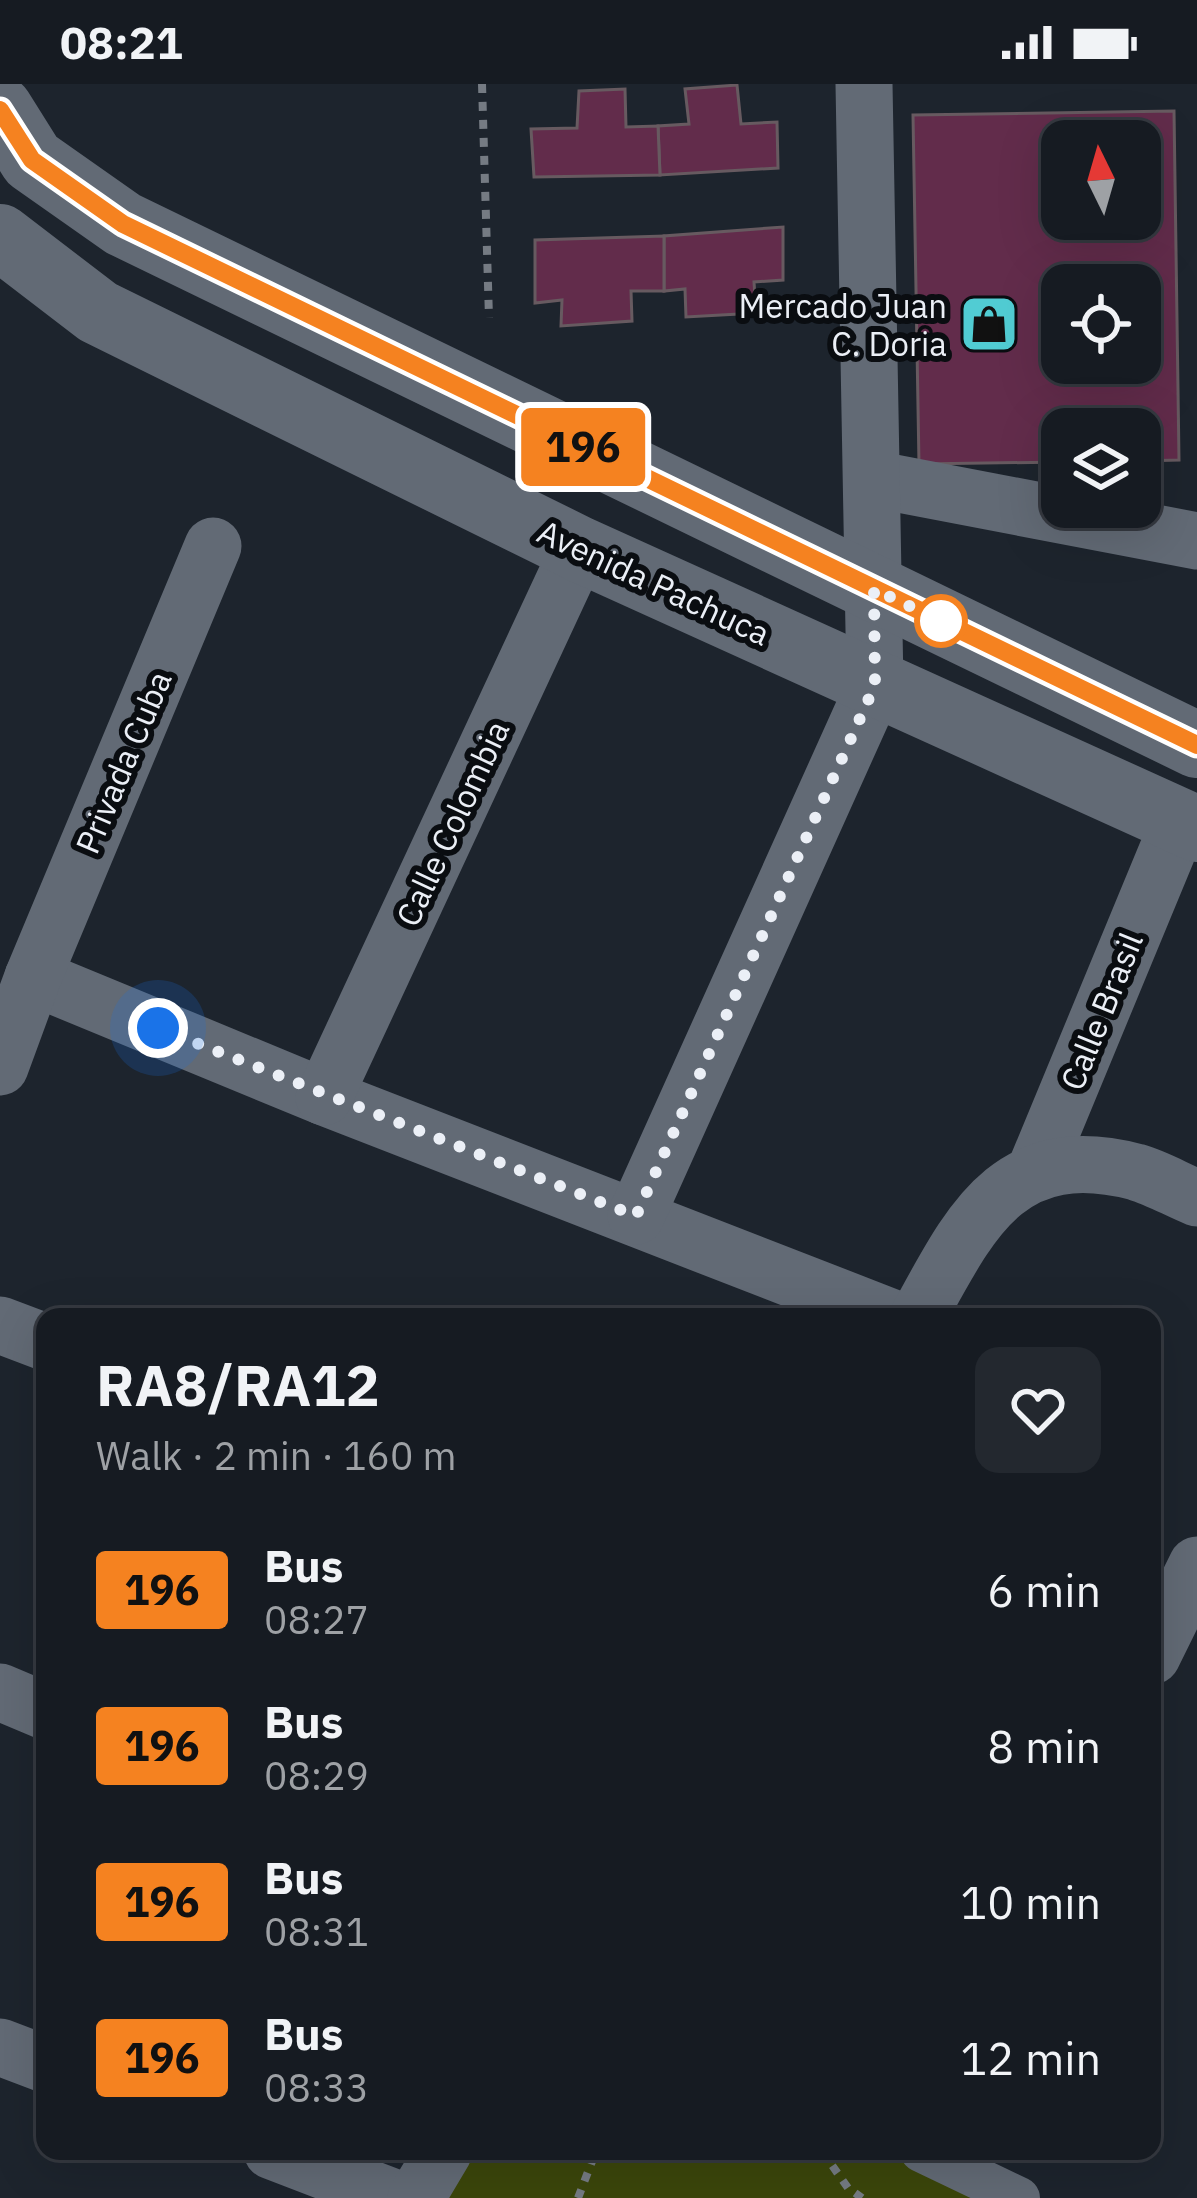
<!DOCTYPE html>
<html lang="en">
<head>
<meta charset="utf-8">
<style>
	body { margin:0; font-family:"IBM Plex Sans",sans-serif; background:#23282f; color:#f1f3f6; height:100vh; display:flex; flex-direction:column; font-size:45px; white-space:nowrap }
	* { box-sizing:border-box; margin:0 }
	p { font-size:39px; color:#9ea1a5 }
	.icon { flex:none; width:66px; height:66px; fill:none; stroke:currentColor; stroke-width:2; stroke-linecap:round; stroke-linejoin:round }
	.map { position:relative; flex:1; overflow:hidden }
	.panel { position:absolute; left:36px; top:1224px; width:1125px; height:852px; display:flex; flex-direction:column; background:#161b22; border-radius:24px; box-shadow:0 12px 48px #0002,0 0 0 3px #353940 }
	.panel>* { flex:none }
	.badge { padding:0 24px; border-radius:9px; font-size:42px; line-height:78px }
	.needle { width:78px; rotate:355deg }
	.buttons { position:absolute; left:1041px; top:36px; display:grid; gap:24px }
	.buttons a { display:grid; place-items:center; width:120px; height:120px; border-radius:24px; background:#161b22; box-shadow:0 12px 48px #0002,0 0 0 3px #353940; font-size:60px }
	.you { position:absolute; width:60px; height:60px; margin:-30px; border:9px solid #fff; border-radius:50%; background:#1a73e8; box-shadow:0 0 0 18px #1a73e833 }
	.map>.badge { position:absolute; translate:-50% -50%; box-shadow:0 0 0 6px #fff }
	.round { display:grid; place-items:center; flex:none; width:126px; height:126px; border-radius:24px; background:#23282f }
	.head { display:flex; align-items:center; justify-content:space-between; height:204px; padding:0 60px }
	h1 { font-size:57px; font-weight:700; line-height:90px }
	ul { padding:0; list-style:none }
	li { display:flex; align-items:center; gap:36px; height:156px; padding:0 60px }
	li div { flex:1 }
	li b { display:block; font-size:45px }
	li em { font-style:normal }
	li .badge { min-width:132px; font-weight:700; text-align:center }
	.status { display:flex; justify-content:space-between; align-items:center; height:84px; padding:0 60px; background:#161b22; direction:ltr }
	.status svg { height:33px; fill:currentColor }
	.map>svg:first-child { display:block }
	.green { fill:#3b460b }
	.building { fill:#622c4b; stroke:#675a60; stroke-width:3; fill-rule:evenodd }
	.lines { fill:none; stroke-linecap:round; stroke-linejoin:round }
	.path { stroke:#757b83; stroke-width:8; stroke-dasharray:9 9; stroke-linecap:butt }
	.pedestrian { stroke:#626a75; stroke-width:42 }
	.minor { stroke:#626a75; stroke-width:57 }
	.secondary { stroke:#626a75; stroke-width:66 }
	.line-casing { stroke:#fff; stroke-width:27 }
	.line { stroke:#f58220; stroke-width:18 }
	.walk { stroke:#ebeff6; stroke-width:12; stroke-dasharray:0 21.6 }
	.stop-dot { fill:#fff; stroke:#f58220; stroke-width:6 }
	.labels { text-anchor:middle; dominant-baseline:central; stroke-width:12; stroke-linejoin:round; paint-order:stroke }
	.poi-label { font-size:33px; fill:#ebeff6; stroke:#0a0d11; text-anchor:end }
	.street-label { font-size:33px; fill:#ebeff6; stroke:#0a0d11 }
</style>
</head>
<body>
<div class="status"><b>08:21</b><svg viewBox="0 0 49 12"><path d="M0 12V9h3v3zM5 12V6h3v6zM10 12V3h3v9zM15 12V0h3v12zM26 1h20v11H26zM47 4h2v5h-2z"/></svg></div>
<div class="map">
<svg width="1197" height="2114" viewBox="0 0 1197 2114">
	<rect width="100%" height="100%" fill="#1d242d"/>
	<!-- green -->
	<path class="green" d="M452,2067H905L1003,2114H422Z"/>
	<!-- building -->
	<g class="building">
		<path d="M737,1L741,40L777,38L778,84L660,91L658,42L689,40L685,5Z"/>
		<path d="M625,5L626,43L658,42L660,91L534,93L531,45L577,44L579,7Z"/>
		<path d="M1174,27L1179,376L1140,377V345H1062V378L919,380L913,31ZM1062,57H1140V135H1062ZM1062,201H1140V279H1062Z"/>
		<path d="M783,143V196L754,198L756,229L686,233L685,205L664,207V152Z"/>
		<path d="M664,152V207H631L632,237L561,242L562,216L535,219V156Z"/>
	</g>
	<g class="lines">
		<!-- path -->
		<g class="path">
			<path d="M482,0L489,234"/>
			<path d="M822,2067L848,2104L862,2114"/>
			<path d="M578,2114L596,2067"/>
		</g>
		<!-- pedestrian -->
		<path class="pedestrian" d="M921,2067L1019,2114"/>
		<!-- minor -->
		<g class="minor">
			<path d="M873,395L1197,457"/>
			<path d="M33,893L324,1013L890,1233"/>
			<path d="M0,983L33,893L213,462"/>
			<path d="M324,1013L579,465"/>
			<path d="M1035,1087L1167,768"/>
			<path d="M636,1132L875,601L864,0"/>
			<path d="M918,1233C971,1137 1008,1055 1136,1088C1157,1094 1177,1106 1197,1114"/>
			<path d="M0,1241L45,1258"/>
			<path d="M1152,1572L1197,1481"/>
			<path d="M0,1608L45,1627"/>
			<path d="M0,1963L45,1980"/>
			<path d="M272,2067L395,2114"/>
			<path d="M416,2114L444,2067"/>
		</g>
		<!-- secondary -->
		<g class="secondary">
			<path d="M0,25L32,76L123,140L1197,661"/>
			<path d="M0,153L98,228L579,465L1197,745"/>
		</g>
	</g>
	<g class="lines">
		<!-- line casing -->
		<g class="line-casing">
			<path id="line" d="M0,26L32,76L123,140L1197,661"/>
		</g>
		<!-- line -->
		<use href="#line" class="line"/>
		<!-- walk -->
		<path class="walk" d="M158,944L636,1132L875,601L874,505L955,544L941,537"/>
	</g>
	<!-- icons -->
	<defs>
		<g id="shop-square" transform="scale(3)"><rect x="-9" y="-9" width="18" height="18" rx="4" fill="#51ccd3" stroke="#0a0d11"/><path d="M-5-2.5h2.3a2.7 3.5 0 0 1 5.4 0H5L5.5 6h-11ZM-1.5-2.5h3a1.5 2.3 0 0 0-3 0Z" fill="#111"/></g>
	</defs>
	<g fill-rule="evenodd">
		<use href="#shop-square" x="989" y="240"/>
	</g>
	<!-- markers -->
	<circle class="stop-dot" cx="941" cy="537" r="24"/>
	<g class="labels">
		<!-- poi labels -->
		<g class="poi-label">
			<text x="947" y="221">Mercado Juan<tspan x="947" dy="38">C. Doria</tspan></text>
		</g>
		<!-- street labels -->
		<g class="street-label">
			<text transform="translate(654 498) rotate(25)">Avenida Pachuca</text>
			<text transform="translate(123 678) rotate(-67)">Privada Cuba</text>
			<text transform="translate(452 739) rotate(-65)">Calle Colombia</text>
			<text transform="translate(1101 927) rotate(-68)">Calle Brasil</text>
		</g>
	</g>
</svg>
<div class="buttons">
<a><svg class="needle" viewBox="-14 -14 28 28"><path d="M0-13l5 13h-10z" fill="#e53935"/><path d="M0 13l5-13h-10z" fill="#9ea1a5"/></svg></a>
<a><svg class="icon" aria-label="locate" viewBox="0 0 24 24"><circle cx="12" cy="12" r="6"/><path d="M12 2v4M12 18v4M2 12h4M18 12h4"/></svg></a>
<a><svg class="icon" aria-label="layers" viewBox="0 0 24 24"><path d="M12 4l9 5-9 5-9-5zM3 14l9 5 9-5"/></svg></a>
</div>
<div class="you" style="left:158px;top:944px"></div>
<b class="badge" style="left:583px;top:363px;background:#f58220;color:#111">196</b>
<section class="panel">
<div class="head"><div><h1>RA8/RA12</h1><p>Walk · 2 min · 160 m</p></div><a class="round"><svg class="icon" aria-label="heart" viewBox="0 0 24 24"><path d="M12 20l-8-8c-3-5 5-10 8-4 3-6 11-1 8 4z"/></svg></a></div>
<ul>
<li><span class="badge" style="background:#f58220;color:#111">196</span><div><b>Bus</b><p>08:27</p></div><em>6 min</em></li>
<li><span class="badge" style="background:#f58220;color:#111">196</span><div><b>Bus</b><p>08:29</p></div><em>8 min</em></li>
<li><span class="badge" style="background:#f58220;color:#111">196</span><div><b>Bus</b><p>08:31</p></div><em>10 min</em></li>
<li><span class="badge" style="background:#f58220;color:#111">196</span><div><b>Bus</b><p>08:33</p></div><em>12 min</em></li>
</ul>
</section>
</div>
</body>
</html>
